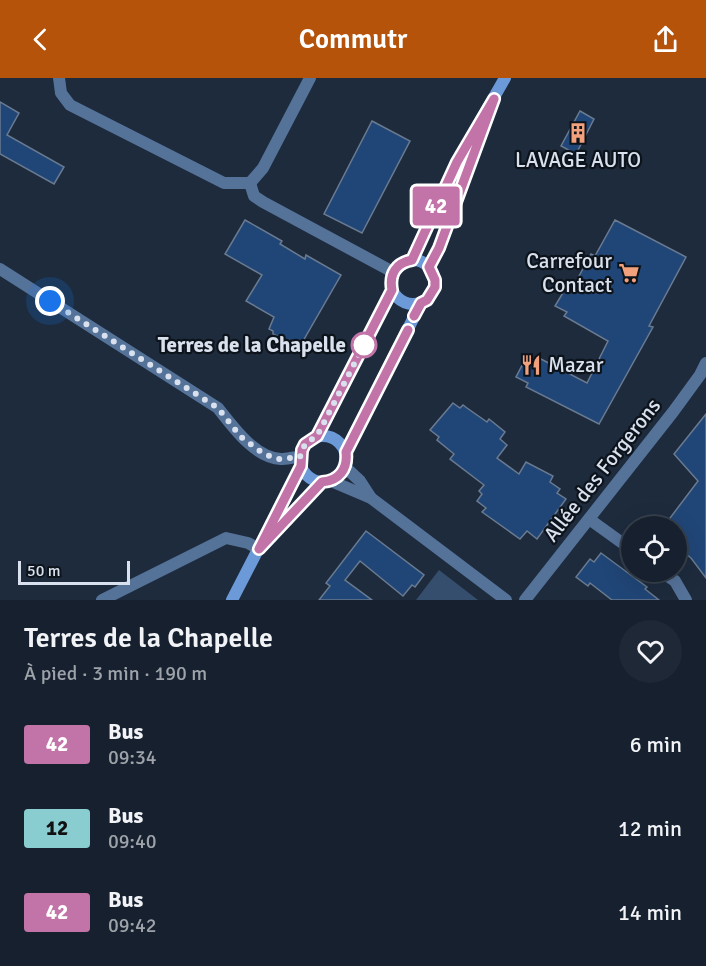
<!DOCTYPE html>
<html lang="fr">
<head>
<meta charset="utf-8">
<style>
	body { margin:0; font-family:Signika,sans-serif; background:#1f2836; color:#f1f3f6; height:100vh; display:flex; flex-direction:column; font-size:22px; white-space:nowrap }
	* { box-sizing:border-box; margin:0 }
	p { font-size:20px; color:#9ea3aa }
	.icon { flex:none; width:33px; height:33px; fill:none; stroke:currentColor; stroke-width:2; stroke-linecap:round; stroke-linejoin:round }
	.map { position:relative; height:522px; overflow:hidden }
	.side { display:flex; flex-direction:column; background:#16202e; flex:1 }
	.side>* { flex:none }
	.badge { padding:0 12px; border-radius:4px; font-size:21px; line-height:39px }
	.tools { position:absolute; left:621px; top:438px; display:grid; gap:12px }
	.tools a { display:grid; place-items:center; width:66px; height:66px; border-radius:50%; background:#16202e; box-shadow:0 6px 24px #0002,0 0 0 2px #353e4a; font-size:30px }
	.scale { position:absolute; left:18px; bottom:15px; width:112px; box-sizing:border-box; padding-left:6px; border:3px solid #d8e1ed; border-top:0; font-size:16px; line-height:21px; white-space:nowrap; color:#d8e1ed; -webkit-text-stroke:4px #0d131b; paint-order:stroke }
	.you { position:absolute; width:30px; height:30px; margin:-15px; border:4px solid #fff; border-radius:50%; background:#1a73e8; box-shadow:0 0 0 9px #1a73e833 }
	.map>.badge { position:absolute; translate:-50% -50%; box-shadow:0 0 0 3px #fff }
	.round { display:grid; place-items:center; flex:none; width:63px; height:63px; border-radius:32px; background:#1f2836 }
	.overview { display:flex; align-items:center; justify-content:space-between; height:102px; padding:0 24px }
	h1 { font-size:28px; font-weight:600; line-height:45px }
	ul { padding:0; list-style:none }
	li { display:flex; align-items:center; gap:18px; height:84px; padding:0 24px }
	li div { flex:1 }
	li b { display:block; font-size:22px }
	li em { font-style:normal }
	li .badge { min-width:66px; font-weight:700; text-align:center }
	header { display:flex; justify-content:space-between; align-items:center; height:78px; padding:0 24px; background:#b45309; color:#fff; font-size:27px; font-weight:600 }
	.map>svg:first-child { display:block }
	.green { fill:#364e6d }
	.building { fill:#204677; stroke:#6a7a90; stroke-width:1.5 }
	.lines { fill:none; stroke-linecap:round; stroke-linejoin:round }
	.street { stroke:#557299; stroke-width:12 }
	.secondary { stroke:#6c9ad8; stroke-width:12 }
	.line-casing { stroke:#fff; stroke-width:14 }
	.line { stroke:#c273a8; stroke-width:9 }
	.walk { stroke:#d8e1ed; stroke-width:6; stroke-dasharray:0 10.8 }
	.stop-dot { fill:#fff; stroke:#c273a8; stroke-width:3 }
	.labels { text-anchor:middle; dominant-baseline:central; stroke-width:4.5; stroke-linejoin:round; paint-order:stroke }
	.poi-label { font-size:21px; fill:#d8e1ed; stroke:#0d131b }
	.stop-label { font-size:21px; font-weight:bold; fill:#d8e1ed; stroke:#0d131b; text-anchor:end }
	.street-label { font-size:21px; fill:#d8e1ed; stroke:#0d131b }
</style>
</head>
<body>
<header><svg class="icon" aria-label="back" viewBox="0 0 24 24"><path d="M15 5l-7 7 7 7"/></svg>Commutr<svg class="icon" aria-label="share" viewBox="0 0 24 24"><path d="M12 15V3M7 8l5-5 5 5M5 13v7h14v-7"/></svg></header>
<div class="map">
<svg width="706" height="522" viewBox="0 0 706 522">
	<rect width="100%" height="100%" fill="#1d2b3d"/>
	<!-- green -->
	<path class="green" d="M439,492L478,522H416Z"/>
	<!-- building -->
	<g class="building">
		<path d="M0,24L19,35L7,57L64,89L54,106L0,76Z"/>
		<path d="M580,33L594,41L576,76L561,68Z"/>
		<path d="M372,43L410,63L362,155L324,136Z"/>
		<path d="M245,142L282,163L280,166L305,181L306,177L341,197L299,270L273,256V253L269,251L274,239L246,223L262,197L225,176Z"/>
		<path d="M615,142L686,179L649,248L653,249L599,346L526,309L528,305L516,299L526,280L538,286L541,281L587,305L608,263L564,238L567,234L555,228L567,208L572,211L591,176L595,178Z"/>
		<path d="M453,325L460,330L463,327L467,330L487,344L489,341L505,354L500,361L507,367L497,380L519,396L526,384L553,398L550,404L560,411L557,415L566,421L537,461L527,453L520,461L482,434L486,430L477,423L482,416L479,413L484,407L450,381L454,376L437,362L439,359L430,352Z"/>
		<path d="M706,336V500L691,480L676,468V448H664L698,403L674,376Z"/>
		<path d="M366,453L424,497L415,509L412,507L403,518L360,483L345,502L372,522H319L330,508L326,505Z"/>
		<path d="M601,475L647,509L645,511L659,522H612L590,505L588,508L576,499L590,481L594,484Z"/>
	</g>
	<g class="lines">
		<!-- street -->
		<g class="street">
			<path d="M59,0L61,15L70,27L224,105H250L263,90L310,0"/>
			<path d="M250,105L254,118L263,124L393,194"/>
			<path d="M0,191L218,330C233,349 255,380 281,381C287,381 294,379 300,379"/>
			<path d="M345,389L360,403L371,420"/>
			<path d="M331,403L371,420L506,522"/>
			<path d="M589,441L632,472"/>
			<path d="M662,494L675,503L686,522"/>
			<path d="M102,522L226,460L248,465L259,471"/>
			<path d="M525,522L673,334L700,297L706,285"/>
		</g>
		<!-- secondary -->
		<g class="secondary">
			<circle cx="413" cy="204" r="22"/>
			<path d="M412,182L457,84L505,0"/>
			<path d="M429,189L439,170L481,56"/>
			<circle cx="323" cy="381" r="23"/>
			<path d="M317,358L392,212"/>
			<path d="M346,374L421,225"/>
			<path d="M270,459L322,404"/>
			<path d="M232,522L301,388"/>
		</g>
	</g>
	<g class="lines">
		<!-- line casing -->
		<g class="line-casing">
			<path id="line" d="M408,252L346,374C348,391 339,403 322,404L259,471L301,388L302,372L305,366L317,358L392,212C389,196 396,185 412,182L457,84L494,21L439,170L429,189L435,202V209L427,222L421,225L414,238"/>
		</g>
		<!-- line -->
		<use href="#line" class="line"/>
		<!-- walk -->
		<path class="walk" d="M50,223L218,330L241,359L264,376L279,381L300,379L305,366L317,358L364,267"/>
	</g>
	<!-- icons -->
	<defs>
		<g id="building-bare" transform="scale(1.62)"><path d="M-4-6H4V6H1V3H-1V6H-4ZM-2.5-4.3h1.7v1.8h-1.7ZM.8-4.3h1.7v1.8H.8ZM-2.5-1h1.7V.8h-1.7ZM.8-1h1.7V.8H.8Z" fill="#f1a17c" stroke="#0d131b" stroke-width="2.5" paint-order="stroke"/></g>
		<g id="supermarket-bare" transform="scale(1.62)"><path d="M-6-5.5h2.5l.6 2H6L4.5 2H-2.5L-4.4-4H-6ZM-1.5 3.2a1.3 1.3 0 1 0 .1 0ZM3 3.2a1.3 1.3 0 1 0 .1 0Z" fill="#f1a17c" stroke="#0d131b" stroke-width="2.5" paint-order="stroke"/></g>
		<g id="restaurant-bare" transform="scale(1.62)"><path d="M-5-6h1v4h1v-4h1v4h1v-4h1v5L-1.5 .5V6h-2V.5L-5-1ZM5-6V6H3V1.5H1.5Q1.5-4 5-6Z" fill="#f1a17c" stroke="#0d131b" stroke-width="2.5" paint-order="stroke"/></g>
	</defs>
	<g fill-rule="evenodd">
		<use href="#building-bare" x="578" y="55"/>
		<use href="#supermarket-bare" x="629" y="195"/>
		<use href="#restaurant-bare" x="531" y="287"/>
	</g>
	<!-- markers -->
	<circle class="stop-dot" cx="364" cy="267" r="12"/>
	<g class="labels">
		<!-- poi labels -->
		<g class="poi-label">
			<text x="578" y="82">LAVAGE AUTO</text>
			<text x="612" y="183" text-anchor="end">Carrefour<tspan x="612" dy="24">Contact</tspan></text>
			<text x="548" y="287" text-anchor="start">Mazar</text>
		</g>
		<!-- stop labels -->
		<g class="stop-label">
			<text x="346" y="267">Terres de la Chapelle</text>
		</g>
		<!-- street labels -->
		<g class="street-label">
			<text transform="translate(602 392) rotate(-52)">Allée des Forgerons</text>
		</g>
	</g>
</svg>
<div class="tools">
<a><svg class="icon" aria-label="locate" viewBox="0 0 24 24"><circle cx="12" cy="12" r="6"/><path d="M12 2v4M12 18v4M2 12h4M18 12h4"/></svg></a>
</div>
<div class="scale">50 m</div>
<div class="you" style="left:50px;top:223px"></div>
<b class="badge" style="left:436px;top:128px;background:#c273a8;color:#fff">42</b>
</div>
<section class="side">
<div class="overview"><div><h1>Terres de la Chapelle</h1><p>À pied · 3 min · 190 m</p></div><a class="round"><svg class="icon" aria-label="heart" viewBox="0 0 24 24"><path d="M12 20l-8-8c-3-5 5-10 8-4 3-6 11-1 8 4z"/></svg></a></div>
<ul>
<li><span class="badge" style="background:#c273a8;color:#fff">42</span><div><b>Bus</b><p>09:34</p></div><em>6 min</em></li>
<li><span class="badge" style="background:#89cdd1;color:#111">12</span><div><b>Bus</b><p>09:40</p></div><em>12 min</em></li>
<li><span class="badge" style="background:#c273a8;color:#fff">42</span><div><b>Bus</b><p>09:42</p></div><em>14 min</em></li>
</ul>
</section>
</body>
</html>
